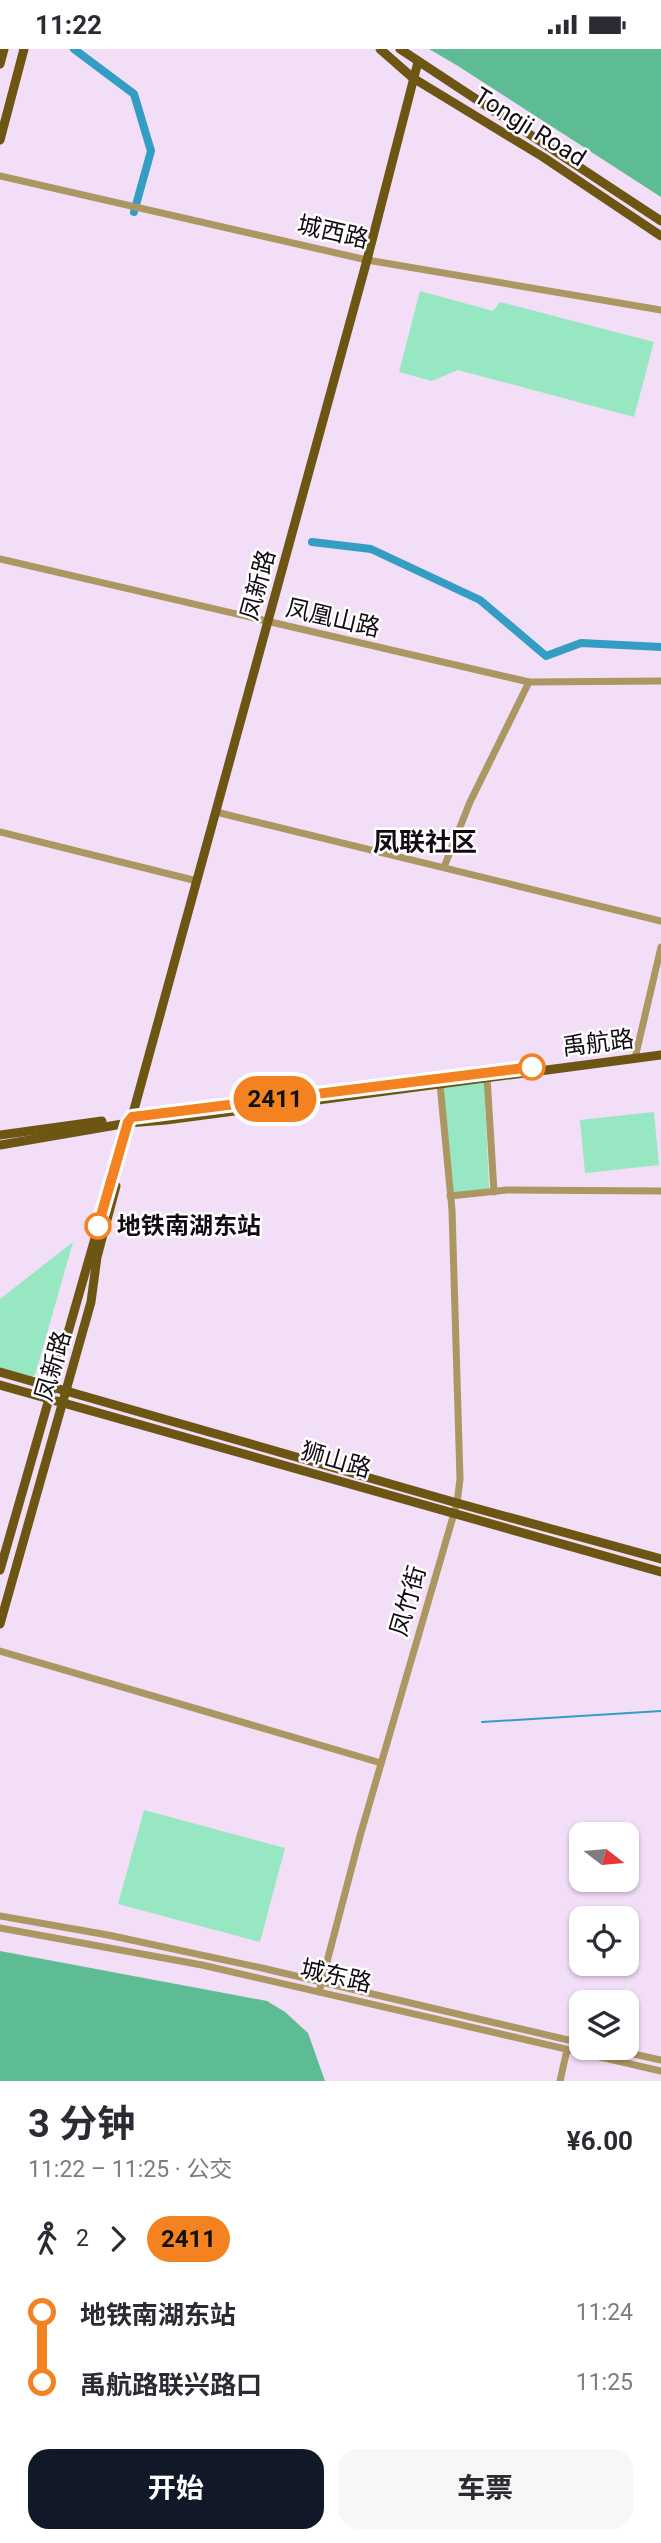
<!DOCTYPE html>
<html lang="zh">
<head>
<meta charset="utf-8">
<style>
	body { margin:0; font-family:Roboto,"Noto Sans SC",sans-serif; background:#f7f7f7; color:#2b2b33; height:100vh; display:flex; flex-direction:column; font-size:26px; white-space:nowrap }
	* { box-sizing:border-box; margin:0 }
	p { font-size:23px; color:#7c7c81 }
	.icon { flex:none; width:38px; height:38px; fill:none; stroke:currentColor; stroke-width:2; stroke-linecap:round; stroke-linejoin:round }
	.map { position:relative; height:2032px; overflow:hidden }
	.panel { display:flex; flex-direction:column; background:#fff; flex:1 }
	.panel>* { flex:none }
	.badge { padding:0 14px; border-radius:23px; font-size:24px; line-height:46px }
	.needle { width:46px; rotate:106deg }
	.tools { position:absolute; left:569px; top:1773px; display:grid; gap:14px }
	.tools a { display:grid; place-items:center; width:70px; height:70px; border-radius:14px; background:#fff; box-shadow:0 2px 5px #0004; font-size:35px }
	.map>.badge { position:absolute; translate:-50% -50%; box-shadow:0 0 0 4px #fff }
	.legs { display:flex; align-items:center; gap:10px; height:77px; padding:0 28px; font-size:23px }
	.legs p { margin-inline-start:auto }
	.overview { display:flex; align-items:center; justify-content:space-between; height:119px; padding:0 28px }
	h1 { font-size:38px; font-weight:700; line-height:52px }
	.primary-button { display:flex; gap:14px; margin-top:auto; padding:14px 28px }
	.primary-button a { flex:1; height:80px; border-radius:21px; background:#111827; color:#fff; font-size:28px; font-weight:700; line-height:80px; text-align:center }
	.primary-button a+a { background:#f7f7f7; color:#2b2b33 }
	ul { padding:0 28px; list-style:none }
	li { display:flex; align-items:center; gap:24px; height:70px; font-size:26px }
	li i { display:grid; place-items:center; width:10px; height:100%; margin:0 9px; background:currentColor }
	li i::after { content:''; width:18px; height:18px; margin:-9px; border:5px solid; border-radius:50%; background:#fff }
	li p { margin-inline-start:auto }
	li:first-child i { background:linear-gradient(#0000 50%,currentColor 0) }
	li:last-child i { background:linear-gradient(currentColor 50%,#0000 0) }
	.status { display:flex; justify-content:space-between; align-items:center; height:49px; padding:0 35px; background:#fff; direction:ltr }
	.status svg { height:19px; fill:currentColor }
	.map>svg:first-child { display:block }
	.green { fill:#98e7c3 }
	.forest { fill:#5dbc94 }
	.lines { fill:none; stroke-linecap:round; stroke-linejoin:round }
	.stream { stroke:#349dc4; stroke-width:2 }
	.canal { stroke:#349dc4; stroke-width:8 }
	.minor { stroke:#ac9661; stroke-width:7 }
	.major { stroke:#6d5613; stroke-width:9 }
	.line-1-casing { stroke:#fff; stroke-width:16 }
	.line-1 { stroke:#f58220; stroke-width:10 }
	.stop-1-dot { fill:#fff; stroke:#f58220; stroke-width:3.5 }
	.labels { text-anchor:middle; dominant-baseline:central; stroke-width:5; stroke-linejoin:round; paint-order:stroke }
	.street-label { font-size:24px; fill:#120b13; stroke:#fff }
	.stop-label { font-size:24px; font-weight:bold; fill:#120b13; stroke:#fff; text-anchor:start }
	.neighbourhood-label { font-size:26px; font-weight:bold; fill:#120b13; stroke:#fff }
</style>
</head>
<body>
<div class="status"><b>11:22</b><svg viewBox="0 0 49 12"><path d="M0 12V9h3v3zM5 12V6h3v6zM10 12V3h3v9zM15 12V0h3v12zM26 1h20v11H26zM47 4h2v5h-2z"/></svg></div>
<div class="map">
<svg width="661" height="2032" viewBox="0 0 661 2032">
	<rect width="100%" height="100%" fill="#f2def7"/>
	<!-- green -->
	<g class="green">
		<path d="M420,242L493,262L500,253L654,293L634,368L458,321L432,332L399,323Z"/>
		<path d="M484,1031L489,1139L454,1147L443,1038Z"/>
		<path d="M654,1063L659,1116L585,1124L580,1071Z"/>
		<path d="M73,1193L36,1323L31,1331L0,1323V1250Z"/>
		<path d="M144,1761L285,1799L260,1893L118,1855Z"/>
	</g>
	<!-- forest -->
	<g class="forest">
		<path d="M429,0H661V148L458,17Z"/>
		<path d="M0,1902L267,1952L285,1963L308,1984L325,2032H0Z"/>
	</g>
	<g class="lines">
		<!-- stream -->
		<path class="stream" d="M482,1673L661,1662"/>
		<!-- canal -->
		<g class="canal">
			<path d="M74,0L134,45L151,102L134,163"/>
			<path d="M312,493L371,500L480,551L546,607L581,594L661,598"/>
		</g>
		<!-- minor -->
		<g class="minor">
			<path d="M0,127L367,211L661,261"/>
			<path d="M0,510L529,633L661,632"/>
			<path d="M216,763L661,872"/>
			<path d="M0,783L197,832"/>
			<path d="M444,818L470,753L529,633"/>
			<path d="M635,1009L661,898"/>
			<path d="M487,1028L494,1143"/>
			<path d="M450,1147L507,1141L661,1142"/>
			<path d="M0,1602L381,1714"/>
			<path d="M0,1867L108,1886L262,1919L581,1994"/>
			<path d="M0,1879L202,1916L661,2022"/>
			<path d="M319,1943L360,1787L457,1454L460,1430L452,1161L440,1035"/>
			<path d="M602,1998L661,2011"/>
			<path d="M560,2032L567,2001"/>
		</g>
		<!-- major -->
		<g class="major">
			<path d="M380,0L413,29L543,108L661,187"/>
			<path d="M400,0L661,172"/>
			<path d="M0,15L4,0"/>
			<path d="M0,91L24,0"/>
			<path d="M0,1086L102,1072"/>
			<path d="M0,1096L128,1074L166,1071L661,1006"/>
			<path d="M0,1323L457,1454L661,1510"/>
			<path d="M0,1336L661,1523"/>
			<path d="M0,1521L128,1074L132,1068L367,211L418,13"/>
			<path d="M0,1575L91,1253L97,1208L116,1137"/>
		</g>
	</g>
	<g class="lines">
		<!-- line-1 casing -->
		<g class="line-1-casing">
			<path id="line-1" d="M98,1177L128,1073L132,1068L532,1018"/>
		</g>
		<!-- line-1 -->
		<use href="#line-1" class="line-1"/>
	</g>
	<!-- markers -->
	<g class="stop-1-dot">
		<circle cx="532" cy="1018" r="12"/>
		<circle cx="98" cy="1177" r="12"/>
	</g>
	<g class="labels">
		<!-- street labels -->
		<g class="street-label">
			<text transform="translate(530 78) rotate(32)">Tongji Road</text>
			<text transform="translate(333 183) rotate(13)">城西路</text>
			<text transform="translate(258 536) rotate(-75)">凤新路</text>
			<text transform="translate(333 569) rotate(13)">凤凰山路</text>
			<text transform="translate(598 994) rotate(-7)">禹航路</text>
			<text transform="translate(53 1317) rotate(-74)">凤新路</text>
			<text transform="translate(336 1411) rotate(16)">狮山路</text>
			<text transform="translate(408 1552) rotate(-74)">凤竹街</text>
			<text transform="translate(336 1927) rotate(13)">城东路</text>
		</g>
		<!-- stop labels -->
		<g class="stop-label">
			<text x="117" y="1177">地铁南湖东站</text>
		</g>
		<!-- neighbourhood labels -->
		<g class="neighbourhood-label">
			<text x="425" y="793">凤联社区</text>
		</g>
	</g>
</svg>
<div class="tools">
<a><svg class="needle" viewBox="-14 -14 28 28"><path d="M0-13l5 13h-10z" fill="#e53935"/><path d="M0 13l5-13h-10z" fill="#7c7c81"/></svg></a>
<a><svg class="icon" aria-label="locate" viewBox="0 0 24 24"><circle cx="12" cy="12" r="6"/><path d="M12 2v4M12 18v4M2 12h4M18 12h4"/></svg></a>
<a><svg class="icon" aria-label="layers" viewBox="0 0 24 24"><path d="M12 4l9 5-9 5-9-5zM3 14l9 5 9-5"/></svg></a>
</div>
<b class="badge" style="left:275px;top:1050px;background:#f58220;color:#111">2411</b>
</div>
<section class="panel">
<div class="overview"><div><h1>3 分钟</h1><p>11:22 – 11:25 · 公交</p></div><b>¥6.00</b></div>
<div class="legs"><svg class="icon" aria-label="walk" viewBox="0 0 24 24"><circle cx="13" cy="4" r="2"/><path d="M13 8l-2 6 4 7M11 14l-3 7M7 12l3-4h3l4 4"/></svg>2<svg class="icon" aria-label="forward" viewBox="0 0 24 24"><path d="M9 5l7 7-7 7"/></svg><b class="badge" style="background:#f58220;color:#111">2411</b></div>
<ul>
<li><i style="color:#f58220"></i><b>地铁南湖东站</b><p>11:24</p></li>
<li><i style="color:#f58220"></i><b>禹航路联兴路口</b><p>11:25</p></li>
</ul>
<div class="primary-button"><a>开始</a><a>车票</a></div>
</section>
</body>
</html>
